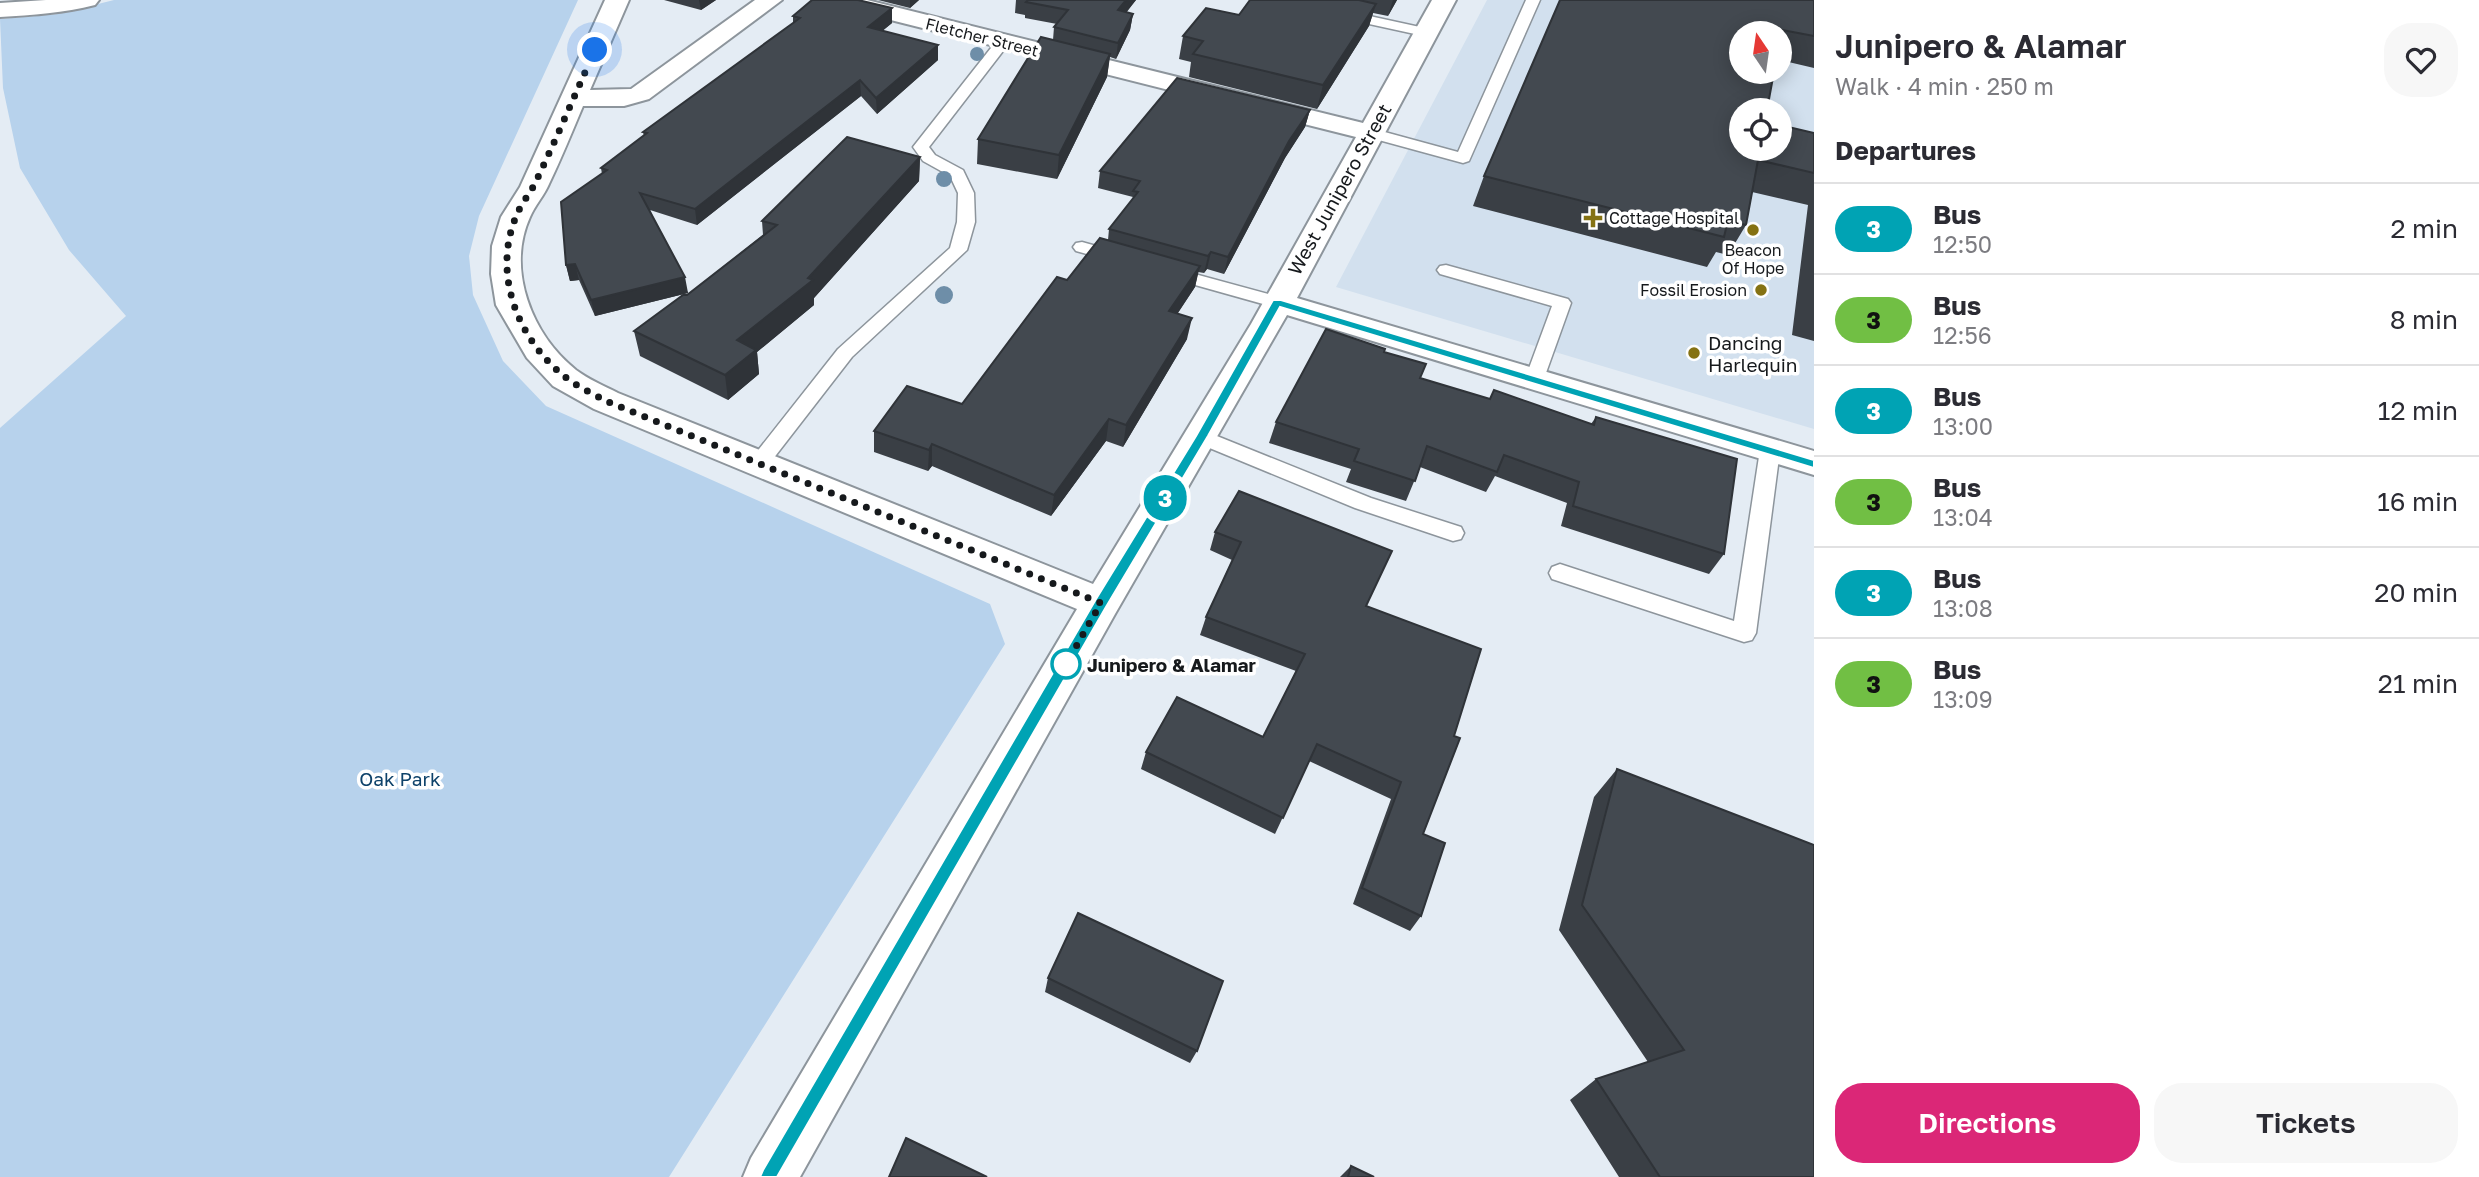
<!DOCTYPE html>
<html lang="en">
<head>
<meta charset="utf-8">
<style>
	body { margin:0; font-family:"Golos Text",sans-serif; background:#f7f7f7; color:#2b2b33; height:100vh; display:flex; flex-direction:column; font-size:26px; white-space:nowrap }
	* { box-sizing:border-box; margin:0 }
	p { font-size:23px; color:#7c7c81 }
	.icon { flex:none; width:38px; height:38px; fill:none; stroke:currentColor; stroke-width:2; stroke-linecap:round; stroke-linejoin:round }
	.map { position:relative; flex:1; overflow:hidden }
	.drawer { display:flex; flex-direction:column; background:#fff; width:665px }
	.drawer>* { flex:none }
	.badge { padding:0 14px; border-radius:23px; font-size:24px; line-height:46px }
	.needle { width:46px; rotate:347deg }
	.buttons { position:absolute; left:1729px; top:21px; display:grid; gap:14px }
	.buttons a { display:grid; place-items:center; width:63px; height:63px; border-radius:50%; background:#fff; box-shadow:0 4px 18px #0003; font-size:35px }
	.you { position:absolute; width:35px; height:35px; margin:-18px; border:5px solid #fff; border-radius:50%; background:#1a73e8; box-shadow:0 0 0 10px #1a73e833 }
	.map>.badge { position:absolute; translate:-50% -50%; box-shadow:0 0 0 4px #fff }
	h2 { padding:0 21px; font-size:26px; line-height:63px }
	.round { display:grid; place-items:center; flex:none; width:74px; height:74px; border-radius:28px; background:#f7f7f7 }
	.summary { display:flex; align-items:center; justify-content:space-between; height:119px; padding:0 21px }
	h1 { font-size:33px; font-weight:600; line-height:52px }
	.primary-button { display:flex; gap:14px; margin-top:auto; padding:14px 21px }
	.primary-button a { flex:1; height:80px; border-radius:28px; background:#db2777; color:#fff; font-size:28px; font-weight:600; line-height:80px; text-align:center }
	.primary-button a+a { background:#f7f7f7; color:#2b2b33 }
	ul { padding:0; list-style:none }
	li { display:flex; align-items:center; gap:21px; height:91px; padding:0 21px; border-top:2px solid #e1e1e2 }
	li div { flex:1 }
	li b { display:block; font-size:26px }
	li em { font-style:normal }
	li .badge { min-width:77px; font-weight:700; text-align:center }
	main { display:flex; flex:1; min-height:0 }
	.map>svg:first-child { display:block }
	.built { fill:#d2e0ee; fill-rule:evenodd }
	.green { fill:#b7d2ec }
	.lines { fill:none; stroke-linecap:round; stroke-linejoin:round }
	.service-casing { stroke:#8d959c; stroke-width:3 }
	.minor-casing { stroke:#8d959c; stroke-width:4 }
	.service { fill:#fff; fill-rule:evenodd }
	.minor { fill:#fff; fill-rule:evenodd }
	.tree { fill:#6e8ea8 }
	.wall { fill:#3a3f45 }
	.shaded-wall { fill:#2f3338 }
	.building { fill:#434950; stroke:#2f3338; stroke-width:2 }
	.line { fill:#00a3b4; stroke:#fff; stroke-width:2 }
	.walk { stroke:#16191c; stroke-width:7; stroke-dasharray:0 12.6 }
	.poi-dot { fill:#857213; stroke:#fff; stroke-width:2.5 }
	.stop-dot { fill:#fff; stroke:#00a3b4; stroke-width:3.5 }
	.labels { text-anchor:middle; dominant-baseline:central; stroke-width:7; stroke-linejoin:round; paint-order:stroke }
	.far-street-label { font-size:16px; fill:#16191c; stroke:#fff }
	.far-poi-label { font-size:16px; fill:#16191c; stroke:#fff; text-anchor:start }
	.street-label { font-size:19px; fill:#16191c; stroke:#fff }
	.poi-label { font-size:19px; fill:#16191c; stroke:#fff; text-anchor:start }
	.stop-label { font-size:19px; font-weight:bold; fill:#16191c; stroke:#fff; text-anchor:start }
	.park-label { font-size:19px; fill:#0e426a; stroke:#fff }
</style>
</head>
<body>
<main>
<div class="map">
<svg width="1814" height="1177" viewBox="0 0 1814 1177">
	<rect width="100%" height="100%" fill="#e4ecf4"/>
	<!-- built -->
	<path class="built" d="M1487,0H1814V429L1336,287ZM1741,33H1780V72H1741ZM1741,110H1780V149H1741Z"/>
	<!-- green -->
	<path class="green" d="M114,0H578L479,216L469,256L473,295L503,361L546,406L990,604L1005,644L669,1177H0V428L126,316L69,250L20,168L3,88L0,19L58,14Z"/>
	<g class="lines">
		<!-- service casing -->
		<g class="service-casing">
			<g id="service">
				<path d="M1526,0H1540L1469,161L1463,163L1364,136L1362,133L1370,128L1458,152Z"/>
				<path d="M1342,10L1429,29L1431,32L1424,36L1337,17L1335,14Z"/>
				<path d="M1003,38L1010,42L929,147L935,155L963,170L974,193L975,222L967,250L852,357L766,468L759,470L752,468L749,463L752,458L838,349L950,248L957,222L958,193L950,176L923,161L913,147L998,39Z"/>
				<path d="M1082,242L1125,254L1128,258L1119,263L1076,251L1073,247L1076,243Z"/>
				<path d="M1446,265L1568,299L1571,303L1542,384H1528L1525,379L1552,306L1440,274L1437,270L1440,266Z"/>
				<path d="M1169,267L1283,298L1286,302L1277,308L1163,276L1160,272Z"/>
				<path d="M1202,430L1371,498L1461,527L1464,533L1461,539L1453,541L1355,508L1195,442L1192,437L1195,432Z"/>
				<path d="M1770,443L1777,445L1780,450L1756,633L1752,640L1744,642L1552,579L1549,573L1552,567L1560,564L1734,621L1760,450L1763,445Z"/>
			</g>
		</g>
		<!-- minor casing -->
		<g class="minor-casing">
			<g id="minor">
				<path d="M46,0H99L95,5C64,13 32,15 0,17V3Z"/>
				<path d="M605,0H629L590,90L631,89L755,0H782L649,99L624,106H583C572,132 561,159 549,184C544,196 535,205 530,217C506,270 532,335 576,370C588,379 604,386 618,393L1093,584L1251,324L1356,137L831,5L827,0H867L1363,123L1432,0H1456L1297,298L1814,451V475L1287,315L1115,614L800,1177H743L751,1158L1077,609L594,409L553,386L527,358L496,305L491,274L492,246L501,217L520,187Z"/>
			</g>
		</g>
		<!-- service -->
		<use href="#service" class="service"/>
		<!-- minor -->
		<use href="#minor" class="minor"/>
	</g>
	<!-- trees -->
	<g class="tree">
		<circle cx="977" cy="54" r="7"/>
		<circle cx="944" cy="179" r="8"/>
		<circle cx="944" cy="295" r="9"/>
	</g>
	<!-- wall -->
	<g class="wall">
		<path d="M664,0H716L701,10Z"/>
		<path d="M878,0H919L910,8Z"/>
		<path d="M1016,0H1136L1126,12L1133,14L1130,30L1116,59L1110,57L1107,77L1057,179L977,164L978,139L1053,40L1054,27L1057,24L1025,18V15L1015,13Z"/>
		<path d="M1250,0H1397L1388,16L1373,13L1369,26L1317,109L1189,77L1191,62L1179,59L1183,36L1239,15Z"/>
		<path d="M1814,0V68L1780,60V33L1741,149L1814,133V341L1792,335L1808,205L1752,192L1746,225L1728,255L1716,252L1707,267L1473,206L1484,176Z"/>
		<path d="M892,8V23L882,31L938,60L877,114L861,96L697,225L650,210L688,293L595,316L579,280L570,281L566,265L602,174L601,168L644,136L643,132L793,23V16Z"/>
		<path d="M1310,110L1305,127L1285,158L1224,274L1207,269L1204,273L1198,272L1195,287L1178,313L1187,339L1123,447L1106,441L1051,516L932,466L928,471L874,452V431L962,404L1067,280L1108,240L1109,229L1132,200L1133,197L1098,188L1100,171Z"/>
		<path d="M920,157L919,181L814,298V305L757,352L759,374L728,400L640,356L634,331L687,295L763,235L762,221Z"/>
		<path d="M1384,352L1420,378L1490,399L1591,424L1596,417L1724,554L1709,574L1561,526L1567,503L1495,476L1486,492L1420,467L1406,501L1346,482L1351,469L1269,443L1276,422Z"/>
		<path d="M1239,491L1366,606L1423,834L1421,916L1410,931L1353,904L1391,799L1309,761L1275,834L1141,769L1146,752L1263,737L1296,671L1200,635L1206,617L1232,560L1210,550L1215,532Z"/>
		<path d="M1617,769L1814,1177H1619L1570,1100L1596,1079L1648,1062L1559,930L1594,797Z"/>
		<path d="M1048,978L1197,1051L1190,1063L1045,992Z"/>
		<path d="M1351,1166L1374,1177H1340Z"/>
	</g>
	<!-- shaded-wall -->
	<g class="shaded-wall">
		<path d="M699,0H716L701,10Z"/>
		<path d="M910,0H919L910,8Z"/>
		<path d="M1126,0H1136L1116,26L1118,10Z"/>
		<path d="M1393,0H1397L1388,16Z"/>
		<path d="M1376,4L1369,26L1317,109L1323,85Z"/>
		<path d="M892,8V23L869,42L868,27Z"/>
		<path d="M1133,14L1130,30L1116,59L1118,43Z"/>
		<path d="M938,45V60L877,114L876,98Z"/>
		<path d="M1110,54L1107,77L1057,179L1059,155Z"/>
		<path d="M860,80L861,96L697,225L695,209Z"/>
		<path d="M1310,110L1305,127L1285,158L1224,274L1228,257L1289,141Z"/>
		<path d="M920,157L919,181L814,298V305L757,352L759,374L728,400L725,375L737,340Z"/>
		<path d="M1211,252L1207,269L1204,273L1208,256Z"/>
		<path d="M575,264L579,280L570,281L566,265Z"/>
		<path d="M1200,266L1195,287L1165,332L1169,311Z"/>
		<path d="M685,277L688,293L595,316L591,300Z"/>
		<path d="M1192,318L1187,339L1123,447L1126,425Z"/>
		<path d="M1109,419L1106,441L1051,516L1054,495Z"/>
		<path d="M932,444V466L928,471L929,450Z"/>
	</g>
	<!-- building -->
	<g class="building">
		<path d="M812,0H858L892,8L868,27L938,45L876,98L860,80L695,209L640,193L685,277L591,300L575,264L566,265L561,202L607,170L601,168L647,133L643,132L800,18L793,16Z"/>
		<path d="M1028,0H1126L1118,10L1133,14L1118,43L1054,27L1068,10L1026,2Z"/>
		<path d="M1250,0H1359L1376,4L1323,85L1193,54L1203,41L1183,36L1206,8L1239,15Z"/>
		<path d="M1560,0H1814V36L1782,30L1780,43V33H1741V72H1774L1767,110H1741V149H1780V125L1814,133V173L1758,160L1746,225L1728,220L1724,237L1484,176Z"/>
		<path d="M1041,37L1110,54L1059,155L978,139Z"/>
		<path d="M1177,78L1310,110L1289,141L1228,257L1211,252L1208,256L1109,229L1138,192L1133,191L1140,181L1100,171Z"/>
		<path d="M847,137L920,157L808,278L813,280L737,340L756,350L725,375L634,331L683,295H687L777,225L762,221Z"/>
		<path d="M1100,238L1200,266L1169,311L1192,318L1126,425L1109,419L1054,495L932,444L929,450L874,431L907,386L962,404L1057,277L1067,280Z"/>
		<path d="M1326,329L1385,349L1384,352L1426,364L1420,378L1490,399L1494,390L1594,425L1596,417L1737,459L1724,554L1573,506L1579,482L1504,455L1497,472L1427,446L1415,481L1354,461L1359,449L1276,422Z"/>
		<path d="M1239,491L1392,551L1366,606L1481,649L1454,736L1460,738L1423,834L1445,843L1421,916L1362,888L1401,782L1317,744L1283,818L1146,752L1177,697L1263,737L1305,654L1206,617L1241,542L1215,532Z"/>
		<path d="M1617,769L1814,845V1177H1660L1596,1079L1684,1050L1582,905Z"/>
		<path d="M1078,913L1223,981L1197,1051L1048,978Z"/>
		<path d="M906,1138L987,1177H889Z"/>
		<path d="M1351,1166L1374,1177H1348Z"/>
	</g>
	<!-- line -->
	<path class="line" d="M1273,300H1281L1814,460V468L1280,307L1208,436L1106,607L777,1177H760L763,1170L1096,599L1196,436Z"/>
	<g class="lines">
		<!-- walk -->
		<path class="walk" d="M595,50C576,92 558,135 538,177C532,192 520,204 515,219C493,276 518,339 564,376C576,386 592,393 606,401L1101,603L1066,664"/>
	</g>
	<!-- markers -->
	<g class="poi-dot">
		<path d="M1589.5 207.5h7v7h7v7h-7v7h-7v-7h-7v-7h7z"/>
		<circle cx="1753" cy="230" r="7"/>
		<circle cx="1761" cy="290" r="7"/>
		<circle cx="1694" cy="353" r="7"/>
	</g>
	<circle class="stop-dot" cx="1066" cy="664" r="14"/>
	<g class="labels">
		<!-- far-street labels -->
		<g class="far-street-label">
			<text transform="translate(982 37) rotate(14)">Fletcher Street</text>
		</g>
		<!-- far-poi labels -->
		<g class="far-poi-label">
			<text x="1609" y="218">Cottage Hospital</text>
			<text x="1753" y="250" text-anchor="middle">Beacon<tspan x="1753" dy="18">Of Hope</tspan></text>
			<text x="1747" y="290" text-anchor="end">Fossil Erosion</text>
		</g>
		<!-- street labels -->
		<g class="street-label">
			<text transform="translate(1339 189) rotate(-61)">West Junipero Street</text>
		</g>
		<!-- poi labels -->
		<g class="poi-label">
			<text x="1708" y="342">Dancing<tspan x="1708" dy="22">Harlequin</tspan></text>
		</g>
		<!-- stop labels -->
		<g class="stop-label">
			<text x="1087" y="664">Junipero &amp; Alamar</text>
		</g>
		<!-- park labels -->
		<g class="park-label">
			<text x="400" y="778">Oak Park</text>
		</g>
	</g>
</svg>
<div class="buttons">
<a><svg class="needle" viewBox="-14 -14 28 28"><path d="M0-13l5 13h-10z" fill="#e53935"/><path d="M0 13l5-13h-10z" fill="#7c7c81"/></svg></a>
<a><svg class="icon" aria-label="locate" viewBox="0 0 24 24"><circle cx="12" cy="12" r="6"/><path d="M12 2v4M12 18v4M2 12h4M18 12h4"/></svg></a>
</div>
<div class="you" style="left:595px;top:50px"></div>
<b class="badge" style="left:1165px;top:498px;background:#00a3b4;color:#fff">3</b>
</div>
<section class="drawer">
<div class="summary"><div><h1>Junipero &amp; Alamar</h1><p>Walk · 4 min · 250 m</p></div><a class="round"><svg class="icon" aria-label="heart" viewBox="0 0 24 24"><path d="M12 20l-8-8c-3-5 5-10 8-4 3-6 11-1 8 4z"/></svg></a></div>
<h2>Departures</h2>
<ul>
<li><span class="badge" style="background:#00a3b4;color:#fff">3</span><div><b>Bus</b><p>12:50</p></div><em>2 min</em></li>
<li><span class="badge" style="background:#71bf44;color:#111">3</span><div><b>Bus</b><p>12:56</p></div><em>8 min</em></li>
<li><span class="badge" style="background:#00a3b4;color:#fff">3</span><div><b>Bus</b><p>13:00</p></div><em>12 min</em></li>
<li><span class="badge" style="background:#71bf44;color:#111">3</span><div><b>Bus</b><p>13:04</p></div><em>16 min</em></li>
<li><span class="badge" style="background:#00a3b4;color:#fff">3</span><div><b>Bus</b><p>13:08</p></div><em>20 min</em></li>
<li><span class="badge" style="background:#71bf44;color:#111">3</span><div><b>Bus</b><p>13:09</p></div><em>21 min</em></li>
</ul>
<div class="primary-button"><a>Directions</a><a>Tickets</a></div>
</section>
</main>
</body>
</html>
